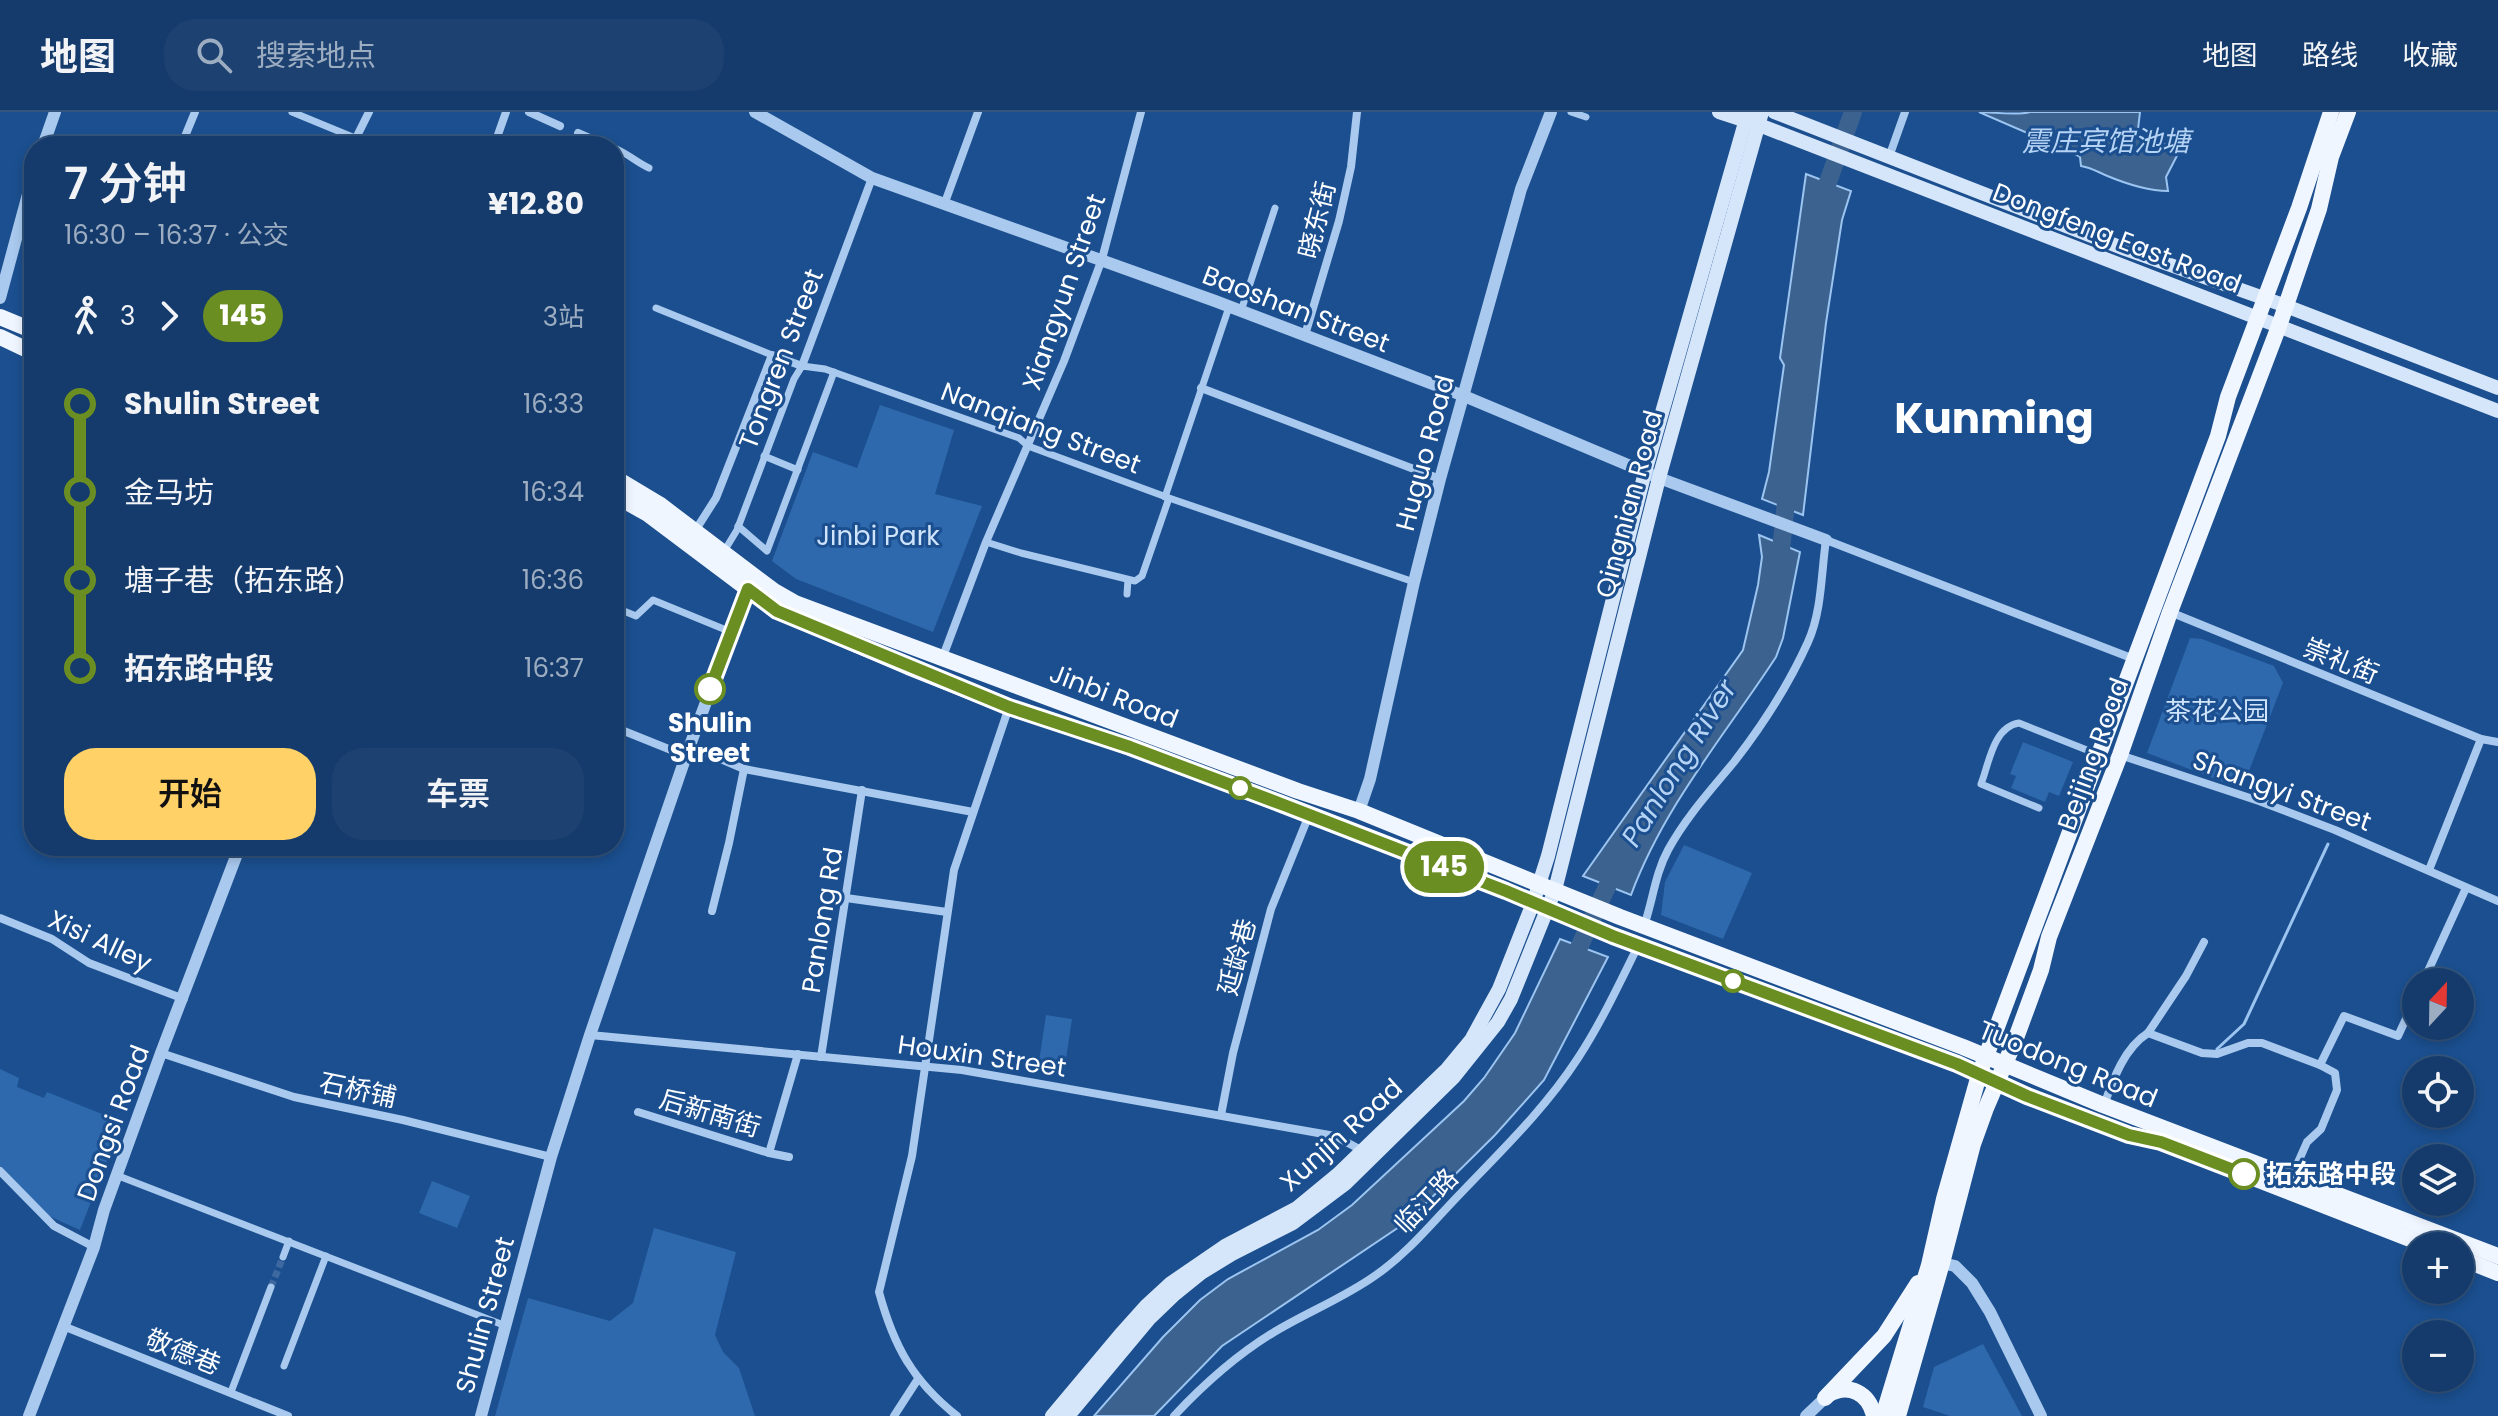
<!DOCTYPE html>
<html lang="zh">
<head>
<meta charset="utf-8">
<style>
	body { margin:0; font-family:Poppins,"Noto Sans SC",sans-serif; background:#1d4271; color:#f1f3f6; height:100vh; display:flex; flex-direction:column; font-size:30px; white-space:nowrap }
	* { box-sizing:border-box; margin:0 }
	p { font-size:26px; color:#9dadc1 }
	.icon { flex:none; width:44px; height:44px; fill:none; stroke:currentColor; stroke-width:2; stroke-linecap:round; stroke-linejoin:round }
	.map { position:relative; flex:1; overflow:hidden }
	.sheet { position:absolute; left:24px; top:24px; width:600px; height:720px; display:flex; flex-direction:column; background:#143b6b; border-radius:32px; box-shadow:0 4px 12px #0003,0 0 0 2px #33557e }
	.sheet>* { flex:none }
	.badge { padding:0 16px; border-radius:26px; font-size:28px; line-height:52px }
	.needle { width:52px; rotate:22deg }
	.tools { position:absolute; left:2402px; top:856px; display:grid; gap:16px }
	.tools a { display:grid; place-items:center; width:72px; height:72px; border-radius:50%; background:#143b6b; box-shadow:0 4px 12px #0003,0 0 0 2px #33557e; font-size:40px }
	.map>.badge { position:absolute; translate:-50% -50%; box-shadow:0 0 0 4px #fff }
	.legs { display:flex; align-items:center; gap:12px; height:88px; padding:0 40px; font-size:26px }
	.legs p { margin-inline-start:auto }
	.head { display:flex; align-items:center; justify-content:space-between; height:136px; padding:0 40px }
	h1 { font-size:44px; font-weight:600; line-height:60px }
	.cta { display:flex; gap:16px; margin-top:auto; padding:16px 40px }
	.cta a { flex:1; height:92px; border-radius:32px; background:#ffd166; color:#111; font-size:32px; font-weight:600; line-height:92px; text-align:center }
	.cta a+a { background:#1d4271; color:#f1f3f6 }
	ul { padding:0 40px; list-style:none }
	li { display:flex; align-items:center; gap:28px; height:88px; font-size:30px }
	li i { display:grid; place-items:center; width:12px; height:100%; margin:0 10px; background:currentColor }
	li i::after { content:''; width:20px; height:20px; margin:-10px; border:6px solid; border-radius:50%; background:#143b6b }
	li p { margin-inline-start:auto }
	li:first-child i { background:linear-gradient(#0000 50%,currentColor 0) }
	li:last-child i { background:linear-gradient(currentColor 50%,#0000 0) }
	header { display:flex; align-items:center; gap:48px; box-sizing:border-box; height:112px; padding:0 40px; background:#143b6b; border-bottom:2px solid #33557e }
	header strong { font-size:38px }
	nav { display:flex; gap:44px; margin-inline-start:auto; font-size:28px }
	.search { width:560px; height:72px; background:#1d4271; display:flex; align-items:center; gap:20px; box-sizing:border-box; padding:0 28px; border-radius:32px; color:#9dadc1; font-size:30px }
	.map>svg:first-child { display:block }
	.green { fill:#2e69ad }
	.water { fill:#3c6290; stroke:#9cc4f0; stroke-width:2 }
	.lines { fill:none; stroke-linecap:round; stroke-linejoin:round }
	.stream { stroke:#9cc4f0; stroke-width:3 }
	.river { stroke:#3c6290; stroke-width:18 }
	.pedestrian-tunnel { stroke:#3d69a0; stroke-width:7; stroke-dasharray:7 3.5; stroke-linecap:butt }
	.pedestrian { stroke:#a9c9ee; stroke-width:7 }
	.minor { stroke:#a9c9ee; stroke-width:8 }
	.tertiary { stroke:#a9c9ee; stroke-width:12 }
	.secondary { stroke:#d6e6fa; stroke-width:14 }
	.primary { stroke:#f0f6ff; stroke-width:16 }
	.line-1-casing { stroke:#fff; stroke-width:18 }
	.line-1 { stroke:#6b8e23; stroke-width:12 }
	.stop-1-dot { fill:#fff; stroke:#6b8e23; stroke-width:4 }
	.labels { text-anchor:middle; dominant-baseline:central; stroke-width:6; stroke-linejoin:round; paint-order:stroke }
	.street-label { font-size:26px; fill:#fff; stroke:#1b4f8f }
	.park-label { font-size:26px; fill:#cfe3fa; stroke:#1b4f8f }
	.stop-label { font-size:26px; font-weight:bold; fill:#fff; stroke:#1b4f8f }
	.water-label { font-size:28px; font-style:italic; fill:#b5d3f5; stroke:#1b4f8f }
	.town-label { font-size:42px; font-weight:bold; fill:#fff; stroke:#1b4f8f }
</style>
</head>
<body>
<header>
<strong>地图</strong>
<div class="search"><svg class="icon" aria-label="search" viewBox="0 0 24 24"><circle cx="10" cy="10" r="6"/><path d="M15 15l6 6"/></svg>搜索地点</div>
<nav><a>地图</a><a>路线</a><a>收藏</a></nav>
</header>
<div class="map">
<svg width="2498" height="1304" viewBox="0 0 2498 1304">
	<rect width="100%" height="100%" fill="#1b4f8f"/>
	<!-- green -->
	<g class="green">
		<path d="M880,293L954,318L935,382L982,394L933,520L796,467L772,449L813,340L857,356Z"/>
		<path d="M2190,526L2202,527L2274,554L2283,571L2242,677L2147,641Z"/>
		<path d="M2023,630L2073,650L2059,684L2049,680L2045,690L2011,676L2016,664L2010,662Z"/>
		<path d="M1684,733L1752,761L1723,827L1661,803L1665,770Z"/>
		<path d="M1046,903L1072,907L1064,960L1038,956Z"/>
		<path d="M0,957L19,966L17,975L44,986L47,980L122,1010L80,1118L49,1104L0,1054Z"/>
		<path d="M432,1069L470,1084L457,1116L419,1101Z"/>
		<path d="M654,1116L736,1140L715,1223L723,1240L739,1256L755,1304H495L528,1186L610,1209L633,1191Z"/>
		<path d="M1983,1232L2022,1304H1950L1923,1295L1934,1255Z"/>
	</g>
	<!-- water -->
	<g class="water">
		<path d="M1979,0C1993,0 2017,4 2030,0H2140L2137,26L2181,36L2166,65L2168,79C2147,79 2124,71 2105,63C2096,59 2092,56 2081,54L2080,45L2071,40Z"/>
		<path d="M1806,62L1851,79L1842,108L1826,211L1803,403L1762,387L1769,360L1784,253L1780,246Z"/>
		<path d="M1759,423L1800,440L1783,526L1776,545C1725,623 1664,694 1631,783L1583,764L1743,538L1758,473L1762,445Z"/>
		<path d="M1560,827L1608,845L1544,968L1495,1023L1408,1109L1222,1234L1154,1304H1094L1163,1225L1200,1188L1228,1167L1318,1118L1352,1093L1464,989L1484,966L1515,921Z"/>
	</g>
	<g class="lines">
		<!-- stream -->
		<path class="stream" d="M2217,937L2244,912L2328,732"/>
		<!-- river -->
		<g class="river">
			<path d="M1822,92L1827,73L1853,0"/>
			<path d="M1779,457L1788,371"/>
			<path d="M1570,855L1618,751"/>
		</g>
		<!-- pedestrian-tunnel -->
		<path class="pedestrian-tunnel" d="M271,1175L283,1145"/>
		<!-- pedestrian -->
		<g class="pedestrian">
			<path d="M292,0L355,26"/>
			<path d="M1571,0L1586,5"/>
			<path d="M601,31L609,34"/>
			<path d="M614,36C627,41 636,50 649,56"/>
			<path d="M656,196L772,243"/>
			<path d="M1241,199L1275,96"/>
			<path d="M764,344L798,358"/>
			<path d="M1165,385L1229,195"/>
			<path d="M738,414L767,439L834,260"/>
			<path d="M986,430L1021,441L1135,469L1142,464L1169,386"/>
			<path d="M723,441L737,418L794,267L802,254L825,257L1019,326L1028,334L1169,386L1414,470"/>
			<path d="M1127,482L1128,468"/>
			<path d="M614,495L636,504L653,488L731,520"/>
			<path d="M2039,696L1981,672C1989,652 1993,615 2019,611L2097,642"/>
			<path d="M116,1063L506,1214"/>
			<path d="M283,1145L289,1129"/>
			<path d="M284,1254L326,1144"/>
			<path d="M231,1280L271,1175"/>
		</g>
		<!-- minor -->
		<g class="minor">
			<path d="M529,0L560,14"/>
			<path d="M578,21L601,31"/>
			<path d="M181,34L195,0"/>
			<path d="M352,34L369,0"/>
			<path d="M494,34L506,0"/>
			<path d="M1889,45L1905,0"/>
			<path d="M944,93L978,0"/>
			<path d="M1305,223L1339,109L1351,55L1357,0"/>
			<path d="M1201,276L1440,367"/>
			<path d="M695,419L716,386L772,243L802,254L872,66"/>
			<path d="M2170,500L2481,627L2498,630"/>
			<path d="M942,547L986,430L1064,249L1102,147L1141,0"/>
			<path d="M614,615L686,644"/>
			<path d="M690,634L744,657L973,700"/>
			<path d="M2120,643L2259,689L2335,718L2498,789"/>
			<path d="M2429,758L2481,627"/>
			<path d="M846,786L947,800"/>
			<path d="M712,799L729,731L744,657"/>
			<path d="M0,806L52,827L89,851L184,887"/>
			<path d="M1644,814C1653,788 1655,762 1668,738C1686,705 1710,679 1734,650C1762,614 1789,572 1808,530C1822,499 1821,462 1826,428L2134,547"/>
			<path d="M2423,870L2466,776"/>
			<path d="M2148,921L2186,864L2204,830"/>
			<path d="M590,923L962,958L1335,1024L1363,1039"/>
			<path d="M161,941L294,985L403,1008L551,1045"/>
			<path d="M821,945L862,678"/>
			<path d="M2104,993C2113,968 2124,936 2148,921L2202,941L2217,942L2248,931H2262L2320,953L2344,904L2398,924L2416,885"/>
			<path d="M638,1000L769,1041"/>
			<path d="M1221,1003L1233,941L1271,797L1309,703"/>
			<path d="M789,1045L769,1041L798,942"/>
			<path d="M0,1059L54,1114L94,1135"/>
			<path d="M2292,1064L2307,1030L2321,1017L2337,978L2335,961L2320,953"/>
			<path d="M63,1214L288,1304"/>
			<path d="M894,1304L918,1267"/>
			<path d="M957,1304C913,1269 894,1235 879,1180L912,1044L954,758L1009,595"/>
			<path d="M1174,1304C1203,1273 1234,1245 1271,1222C1305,1201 1344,1186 1376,1163C1408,1141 1432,1111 1459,1083C1500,1040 1545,997 1578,946C1601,911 1619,872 1638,834"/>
		</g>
		<!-- tertiary -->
		<g class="tertiary">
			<path d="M755,0L872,66L1215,189L1464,284L1659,366L1826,428"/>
			<path d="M43,34L55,0"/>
			<path d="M0,186L34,60"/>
			<path d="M1359,699L1370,667L1414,470L1440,367L1521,77L1551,0"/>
			<path d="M1942,1151L1955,1154L1972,1171L1990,1200L2041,1304"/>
			<path d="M29,1304L94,1135L104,1098L161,941L240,734"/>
			<path d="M481,1304L551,1045L590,923L686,644L748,477"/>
			<path d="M1806,1304L1825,1286"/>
		</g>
		<!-- secondary -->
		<g class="secondary">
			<path d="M1719,0L1759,13L2498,299"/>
			<path d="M1774,0L2125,137L2286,194L2498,276"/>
			<path d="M1052,1304L1120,1223L1146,1194L1171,1171L1225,1134L1297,1096L1337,1063L1447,957L1471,928L1499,877L1533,791L1548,744L1645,360L1748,0"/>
			<path d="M1068,1304L1149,1207L1175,1182L1201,1161L1232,1142L1293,1111L1345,1072L1454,965L1498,910L1511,887L1555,778L1659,366L1762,0"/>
		</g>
		<!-- primary -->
		<g class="primary">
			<path d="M0,205L34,219"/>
			<path d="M0,225L34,241"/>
			<path d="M614,365L659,392L774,479L795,491L1298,679L1359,699L1620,805L1963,935L2103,993L2498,1144"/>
			<path d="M614,383L648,402L777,499L908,555L1009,595L1130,635L1309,703L1506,779L1613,824L1957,952L2027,984L2129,1023L2161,1030L2428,1134"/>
			<path d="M2460,1146L2498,1161"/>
			<path d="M1829,1282C1849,1271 1869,1281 1874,1304"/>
			<path d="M1825,1286L1884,1224L1918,1171"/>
			<path d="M1883,1304L1929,1153L1944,1087L1979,963L2218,324L2228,285L2299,96L2331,0"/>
			<path d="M1898,1304L1942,1151L1973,1032L1986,996L2016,926L2041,858L2049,825L2120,643L2170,500L2279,214L2319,97L2331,45L2348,0"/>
		</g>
	</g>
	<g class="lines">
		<!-- line-1 casing -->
		<g class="line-1-casing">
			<path id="line-1" d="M710,577L748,477L777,499L1009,595L1130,635L1284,693L1506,779L1613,824L1957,952L2027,984L2129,1023L2161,1030L2244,1062"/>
		</g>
		<!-- line-1 -->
		<use href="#line-1" class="line-1"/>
	</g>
	<!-- markers -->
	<g class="stop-1-dot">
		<circle cx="710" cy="577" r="14"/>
		<circle cx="1240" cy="676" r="10"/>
		<circle cx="1733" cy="869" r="10"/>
		<circle cx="2244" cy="1062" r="14"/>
	</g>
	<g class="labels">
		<!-- street labels -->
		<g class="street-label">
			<text transform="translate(1317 108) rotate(-76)">晓东街</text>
			<text transform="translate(2117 126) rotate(21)">Dongfeng East Road</text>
			<text transform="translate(1064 180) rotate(-71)">Xiangyun Street</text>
			<text transform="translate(1296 197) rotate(21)">Baoshan Street</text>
			<text transform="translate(781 247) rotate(-69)">Tongren Street</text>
			<text transform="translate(1041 316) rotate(21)">Nanqiang Street</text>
			<text transform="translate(1425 341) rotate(-75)">Huguo Road</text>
			<text transform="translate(1629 392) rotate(-75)">Qingnian Road</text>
			<text transform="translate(2341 549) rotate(22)">崇礼街</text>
			<text transform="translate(1114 584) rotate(21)">Jinbi Road</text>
			<text transform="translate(2093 642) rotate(-70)">Beijing Road</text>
			<text transform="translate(2282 679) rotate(20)">Shangyi Street</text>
			<text transform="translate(822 808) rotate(-81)">Panlong Rd</text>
			<text transform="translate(100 829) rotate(25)">Xisi Alley</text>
			<text transform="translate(1237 845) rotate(-75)">延龄巷</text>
			<text transform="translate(982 944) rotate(8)">Houxin Street</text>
			<text transform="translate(2068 952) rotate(22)">Tuodong Road</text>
			<text transform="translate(358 978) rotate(12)">石桥铺</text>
			<text transform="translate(710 1001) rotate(17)">后新南街</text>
			<text transform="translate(113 1011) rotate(-70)">Dongsi Road</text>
			<text transform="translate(1341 1023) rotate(-42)">Xunjin Road</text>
			<text transform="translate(1426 1089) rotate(-46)">临江路</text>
			<text transform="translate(485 1203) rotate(-75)">Shulin Street</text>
			<text transform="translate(183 1240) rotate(22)">敬德巷</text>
		</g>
		<!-- park labels -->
		<g class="park-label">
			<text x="878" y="424">Jinbi Park</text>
			<text x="2217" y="599">茶花公园</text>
		</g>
		<!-- stop labels -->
		<g class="stop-label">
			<text x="710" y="611">Shulin<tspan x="710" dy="30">Street</tspan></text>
			<text x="2266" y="1062" text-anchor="start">拓东路中段</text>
		</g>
		<!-- water labels -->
		<g class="water-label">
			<text x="2106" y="29">震庄宾馆池塘</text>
			<text transform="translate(1679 651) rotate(-58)">Panlong River</text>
		</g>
		<!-- town labels -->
		<g class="town-label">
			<text x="1994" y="306">Kunming</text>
		</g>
	</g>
</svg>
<div class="tools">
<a><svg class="needle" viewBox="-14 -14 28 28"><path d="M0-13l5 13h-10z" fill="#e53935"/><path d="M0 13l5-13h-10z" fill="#9dadc1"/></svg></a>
<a><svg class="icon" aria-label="locate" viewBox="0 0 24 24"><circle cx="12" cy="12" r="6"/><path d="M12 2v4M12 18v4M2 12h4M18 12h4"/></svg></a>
<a><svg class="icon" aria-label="layers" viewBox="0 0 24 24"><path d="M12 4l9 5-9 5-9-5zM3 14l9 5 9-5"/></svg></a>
<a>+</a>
<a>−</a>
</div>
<b class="badge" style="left:1444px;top:755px;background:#6b8e23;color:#fff">145</b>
<section class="sheet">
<div class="head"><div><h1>7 分钟</h1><p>16:30 – 16:37 · 公交</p></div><b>¥12.80</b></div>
<div class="legs"><svg class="icon" aria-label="walk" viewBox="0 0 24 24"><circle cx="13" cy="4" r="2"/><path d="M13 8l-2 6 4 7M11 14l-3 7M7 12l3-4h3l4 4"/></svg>3<svg class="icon" aria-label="forward" viewBox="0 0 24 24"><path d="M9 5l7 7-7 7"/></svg><b class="badge" style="background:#6b8e23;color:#fff">145</b><p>3站</p></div>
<ul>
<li><i style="color:#6b8e23"></i><b>Shulin Street</b><p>16:33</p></li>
<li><i style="color:#6b8e23"></i><span>金马坊</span><p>16:34</p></li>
<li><i style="color:#6b8e23"></i><span>塘子巷（拓东路）</span><p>16:36</p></li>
<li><i style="color:#6b8e23"></i><b>拓东路中段</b><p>16:37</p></li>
</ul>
<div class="cta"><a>开始</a><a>车票</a></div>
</section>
</div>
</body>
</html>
